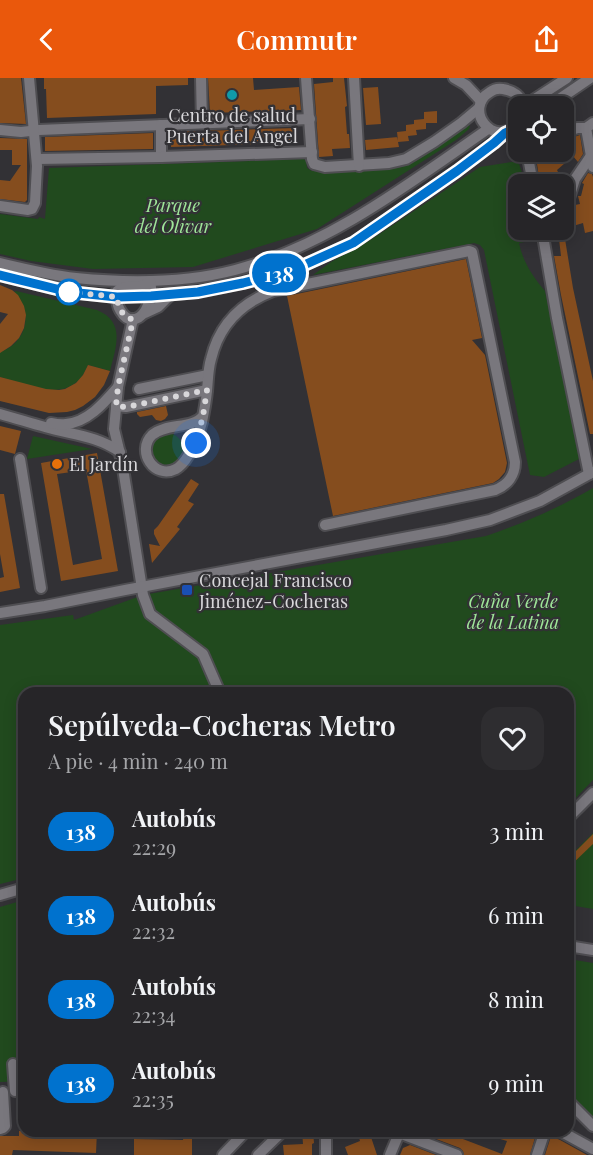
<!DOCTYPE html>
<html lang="es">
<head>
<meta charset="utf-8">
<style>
	body { margin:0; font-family:"Playfair Display",serif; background:#2e2d30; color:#f1f3f6; height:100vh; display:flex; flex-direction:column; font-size:22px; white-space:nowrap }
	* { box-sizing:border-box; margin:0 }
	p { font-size:20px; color:#a4a5a8 }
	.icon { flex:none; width:33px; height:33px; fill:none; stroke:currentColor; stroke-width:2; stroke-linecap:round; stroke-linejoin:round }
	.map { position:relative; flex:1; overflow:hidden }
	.side { position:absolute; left:18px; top:609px; width:556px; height:450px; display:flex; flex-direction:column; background:#262528; border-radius:18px; box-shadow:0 3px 15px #0003,0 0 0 2px #424245 }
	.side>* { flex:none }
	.badge { padding:0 12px; border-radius:20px; font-size:21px; line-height:39px }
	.controls { position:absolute; left:508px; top:18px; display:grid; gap:12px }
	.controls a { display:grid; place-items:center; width:66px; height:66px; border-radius:12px; background:#262528; box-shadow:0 3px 15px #0003,0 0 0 2px #424245; font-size:30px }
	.you { position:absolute; width:30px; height:30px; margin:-15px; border:4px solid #fff; border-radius:50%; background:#1a73e8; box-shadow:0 0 0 9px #1a73e833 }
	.map>.badge { position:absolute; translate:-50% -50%; box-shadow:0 0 0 3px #fff }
	.round { display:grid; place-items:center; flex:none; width:63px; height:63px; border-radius:18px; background:#2e2d30 }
	.head { display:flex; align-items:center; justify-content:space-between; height:102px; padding:0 30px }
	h1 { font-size:28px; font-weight:600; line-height:45px }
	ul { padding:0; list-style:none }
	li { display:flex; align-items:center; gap:18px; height:84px; padding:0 30px }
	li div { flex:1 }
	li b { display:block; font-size:22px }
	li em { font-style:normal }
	li .badge { min-width:66px; font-weight:700; text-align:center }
	header { display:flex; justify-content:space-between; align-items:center; height:78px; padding:0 30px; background:#ea580c; color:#fff; font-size:27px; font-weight:600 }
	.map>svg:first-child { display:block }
	.green { fill:#214a1e }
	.building { fill:#854d1e; fill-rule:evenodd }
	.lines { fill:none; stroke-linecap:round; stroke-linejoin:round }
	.minor-casing { stroke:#4f4e52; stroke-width:14 }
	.minor { stroke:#79777d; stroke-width:10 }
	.line-casing { stroke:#fff; stroke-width:14 }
	.line { stroke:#0072ce; stroke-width:9 }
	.walk { stroke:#d8d7da; stroke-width:6; stroke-dasharray:0 10.8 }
	.culture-dot { fill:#0f9aa8; stroke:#323135; stroke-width:2 }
	.stop-dot { fill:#fff; stroke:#0072ce; stroke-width:3 }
	.food-dot { fill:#e8710a; stroke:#323135; stroke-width:2 }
	.transit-dot { fill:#1a4fb4; stroke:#323135; stroke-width:2 }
	.labels { text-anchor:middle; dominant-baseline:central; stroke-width:4.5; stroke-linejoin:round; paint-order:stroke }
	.poi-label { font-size:18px; fill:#d8d7da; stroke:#323135; text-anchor:start }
	.park-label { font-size:18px; font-style:italic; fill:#9fe699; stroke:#323135 }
</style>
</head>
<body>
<header><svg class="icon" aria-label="back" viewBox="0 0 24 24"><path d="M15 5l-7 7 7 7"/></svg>Commutr<svg class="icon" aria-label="share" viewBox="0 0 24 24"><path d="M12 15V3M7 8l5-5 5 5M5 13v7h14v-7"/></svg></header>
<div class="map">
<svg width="593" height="1077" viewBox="0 0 593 1077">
	<rect width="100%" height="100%" fill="#323135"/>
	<!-- green -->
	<g class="green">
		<path d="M469,47L470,48L469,51L456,62L317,151L193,189L93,191L31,183L0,176V136L38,141L39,139L45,141L49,90L303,81L306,82L307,90L312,93L350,94L402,89L418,82Z"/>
		<path d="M518,83L526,106H519V152H532L535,162L519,165C523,184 533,199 545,213L579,381L544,399L530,397L484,172L480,167L474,165L313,197L331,184L369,163L480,89Z"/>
		<path d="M16,213L97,232C126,244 116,269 110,293L88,287C72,328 31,308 0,299V274C27,265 34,234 14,214Z"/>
		<circle cx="167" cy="371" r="16"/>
		<path d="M33,358L92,371L27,381Z"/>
		<path d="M593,410V702L569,727L568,615H24V800L0,806V547L73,537L74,542L143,517L486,458C524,445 558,430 593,410Z"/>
		<path d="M593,755V831L569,827L568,780Z"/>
		<path d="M24,822V1003L0,1004V829Z"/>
		<path d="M569,881L593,885V1049L569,1023Z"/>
	</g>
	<!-- building -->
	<g class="building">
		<path d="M0,0H21L26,46L0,45Z"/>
		<path d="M44,0H188V7L156,8V36L47,40L46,11H44Z"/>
		<path d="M208,0H253L254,12L299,9L301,32L210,35Z"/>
		<path d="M333,0H344L347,28L345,29L347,56H349L350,70L332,71L333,78L319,79L314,6L333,4Z"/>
		<path d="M378,9L381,46L366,47L363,10Z"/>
		<path d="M437,33V45H426V51L416,52L417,57L408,58L409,63L398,64L399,69L366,72L365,62L398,59V63L397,54L406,53V47L414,46V42L424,41V34Z"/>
		<path d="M296,50L297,65L171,69L170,54Z"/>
		<path d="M153,55V71L45,73V59Z"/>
		<path d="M580,57L583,76L578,84L573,78L557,92L564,106H540L537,86L554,74H564V66L574,59Z"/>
		<path d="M0,60L27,61V122L25,124L0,121V102L10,103L21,87H12V72H0Z"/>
		<path d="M588,95L592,96L593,99V153L585,155L583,145L573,148V134L575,127L580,126L578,118H581L584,106L582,105Z"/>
		<path d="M550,152H558L560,159L565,161L573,210L593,303V356H590L561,217L554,178H561L559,161L551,163Z"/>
		<path d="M466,181L482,260L472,262L485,277L507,385L505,394L499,401L493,405L333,438L287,218Z"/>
		<path d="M0,207L12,212L18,217L24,228L26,237L24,250L19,260L11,268L0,275V246L8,236L0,234Z"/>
		<path d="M88,287L110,293L104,307L95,319L83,328L75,332L67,334L49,335L0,323V299L46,311L59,312L65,311L76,305L83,297Z"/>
		<path d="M166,328L168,337L165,341L161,343L156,342L152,337L140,339L137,336V334Z"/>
		<path d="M0,348L21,353L15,376L0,372Z"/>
		<path d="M97,375L118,493L61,503L41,385ZM86,392L102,481L73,487L57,396Z"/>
		<path d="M191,401L199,406L188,423L194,426L177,449L180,451L152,485L149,466L160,468L154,456V452L158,448Z"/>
		<path d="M0,416H4L20,510L0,514V500L4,499L0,476Z"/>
		<path d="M593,756V766L568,790V781Z"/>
		<path d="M19,1053H97L96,1075L13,1072L12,1077H0V1058H19Z"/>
		<path d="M184,1053H192V1077H134V1061L183,1062Z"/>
		<path d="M302,1053H313L314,1065L312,1066V1077H284L283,1067L303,1066Z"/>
		<path d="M357,1053H369L377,1077H348L345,1069L360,1063Z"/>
		<path d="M415,1053H442L502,1076L507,1063L480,1055V1053H529L536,1056L530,1077H464L463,1073L460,1070Z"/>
		<path d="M551,1058L560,1062L587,1077H545Z"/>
		<path d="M410,1067L436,1077H400L403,1070Z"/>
	</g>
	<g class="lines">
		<!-- minor casing -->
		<g class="minor-casing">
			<g id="minor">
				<path d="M201,0L202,45"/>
				<path d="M306,0L312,81L314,86L325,89L389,85L406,81L434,64L461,45L479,30"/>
				<path d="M354,0L359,88"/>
				<path d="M454,0L466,7L481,23"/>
				<path d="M524,28L567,0"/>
				<path d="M549,28L590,0"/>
				<path d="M593,45L586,50L593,89"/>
				<path d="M519,46C492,72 463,30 490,14C494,11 498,10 503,11C515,13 520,18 524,28"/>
				<path d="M0,52L21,54L39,52L310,41"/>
				<path d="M564,55L577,50H586"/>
				<path d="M527,74L533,106"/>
				<path d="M161,79V47"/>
				<path d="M37,81L161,79L312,74"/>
				<path d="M0,128L28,132L32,131L35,125L37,88L29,0"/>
				<path d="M542,152L557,240L589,396"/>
				<path d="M566,154L565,133L575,101L590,79"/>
				<path d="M0,185C25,191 50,197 76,200C127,205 185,205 235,192C328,168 410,105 488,51"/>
				<path d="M0,197L69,214L117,219L151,218L199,214L243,205L293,192L353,165L457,93L494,65L505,55"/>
				<path d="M150,203C151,208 152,214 151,218C151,221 149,224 148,227C142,242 129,248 120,232C116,226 117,219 117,213C128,204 138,214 150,203Z"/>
				<path d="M145,235L158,229L170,217"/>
				<path d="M133,241L118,309L114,351L122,384L143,517L150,536L203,576L220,615"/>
				<path d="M139,311L208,297"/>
				<path d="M116,328L126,329L207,312"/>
				<path d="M0,336C15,340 30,345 45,349C71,357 96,357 120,374"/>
				<path d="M203,338C193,351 165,345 152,357C136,373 154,402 176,391C181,388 185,383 188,378C196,368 198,357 202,344C204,334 206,323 207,313C208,302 208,291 211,281C219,247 241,225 273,213L469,173L472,174L515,384C515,397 508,407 495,412L325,447"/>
				<path d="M51,345C56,346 61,347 66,346C88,344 104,325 118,309"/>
				<path d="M20,381L41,510"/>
				<path d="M0,535L45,528L125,512L446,452L490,442L540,423L593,394"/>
				<path d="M568,740L593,715"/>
				<path d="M0,817L24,810"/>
				<path d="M568,868L593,872"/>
				<path d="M13,986L15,1013"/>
				<path d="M568,1023L593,1048"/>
				<path d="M0,1051L3,1050L5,1048L3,1014"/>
				<path d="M326,1053V1077"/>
				<path d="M560,1053L593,1071"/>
				<path d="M399,1055L457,1077"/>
				<path d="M223,1077L246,1053"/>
				<path d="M258,1077L283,1053"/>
				<path d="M390,1077L400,1053"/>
				<path d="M537,1077L545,1053"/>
			</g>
		</g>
		<!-- minor -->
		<use href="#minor" class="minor"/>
	</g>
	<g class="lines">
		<!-- line casing -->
		<g class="line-casing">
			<path id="line" d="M0,197L69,214L117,219L151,218L198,214L243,205L293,192L353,165L457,93L494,65L505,55L514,51L519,46"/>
		</g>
		<!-- line -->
		<use href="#line" class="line"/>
		<!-- walk -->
		<path class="walk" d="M69,214L117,219C118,231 122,237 133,242L118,309L116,328L126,329L207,312L203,338L196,365"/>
	</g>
	<!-- markers -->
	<circle class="culture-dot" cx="232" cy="17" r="6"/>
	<circle class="stop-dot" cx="69" cy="214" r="12"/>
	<circle class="food-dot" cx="57" cy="386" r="6"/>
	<rect class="transit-dot" x="181" y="506" width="12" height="12" rx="3"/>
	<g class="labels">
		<!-- poi labels -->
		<g class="poi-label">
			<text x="232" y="37" text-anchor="middle">Centro de salud<tspan x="232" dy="21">Puerta del Ángel</tspan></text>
			<text x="69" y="386">El Jardín</text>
			<text x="199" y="502">Concejal Francisco<tspan x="199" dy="21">Jiménez-Cocheras</tspan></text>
		</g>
		<!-- park labels -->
		<g class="park-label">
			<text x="173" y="127">Parque<tspan x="173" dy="21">del Olivar</tspan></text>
			<text x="513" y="523">Cuña Verde<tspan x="513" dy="21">de la Latina</tspan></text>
		</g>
	</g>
</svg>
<div class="controls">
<a><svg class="icon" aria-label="locate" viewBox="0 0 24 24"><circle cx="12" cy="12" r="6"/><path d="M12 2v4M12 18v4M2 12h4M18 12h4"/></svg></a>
<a><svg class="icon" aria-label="layers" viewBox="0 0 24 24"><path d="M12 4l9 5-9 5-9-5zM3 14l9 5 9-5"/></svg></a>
</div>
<div class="you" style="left:196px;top:365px"></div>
<b class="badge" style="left:279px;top:195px;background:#0072ce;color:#fff">138</b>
<section class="side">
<div class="head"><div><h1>Sepúlveda-Cocheras Metro</h1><p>A pie · 4 min · 240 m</p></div><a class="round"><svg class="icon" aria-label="heart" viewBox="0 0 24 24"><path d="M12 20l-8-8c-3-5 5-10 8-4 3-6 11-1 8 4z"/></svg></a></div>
<ul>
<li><span class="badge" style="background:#0072ce;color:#fff">138</span><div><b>Autobús</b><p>22:29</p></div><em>3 min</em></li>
<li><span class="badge" style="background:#0072ce;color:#fff">138</span><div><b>Autobús</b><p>22:32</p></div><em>6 min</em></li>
<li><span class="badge" style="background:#0072ce;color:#fff">138</span><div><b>Autobús</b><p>22:34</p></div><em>8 min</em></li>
<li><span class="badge" style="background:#0072ce;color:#fff">138</span><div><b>Autobús</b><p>22:35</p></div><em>9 min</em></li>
</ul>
</section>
</div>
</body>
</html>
